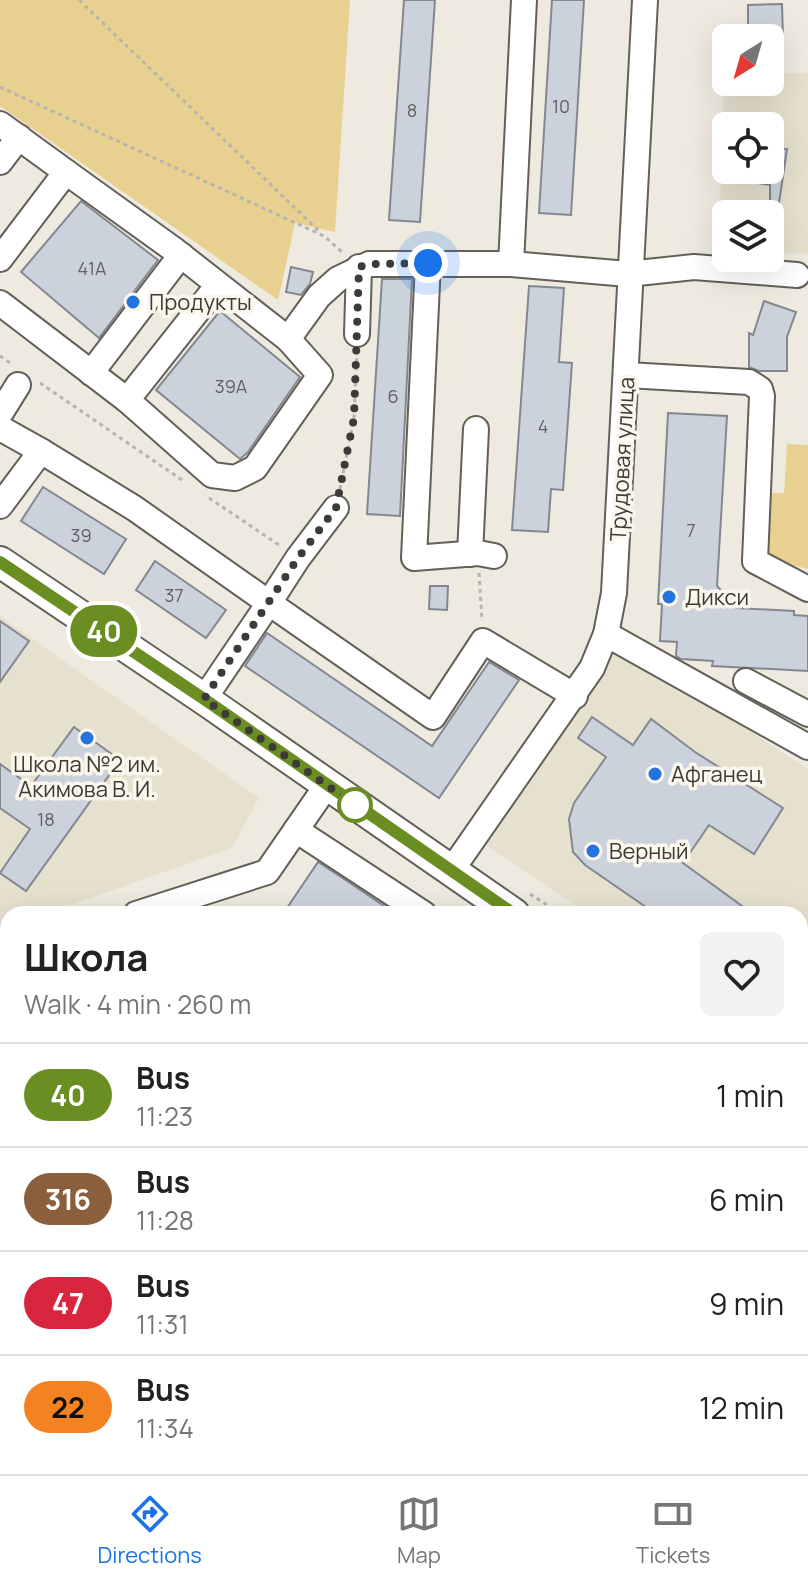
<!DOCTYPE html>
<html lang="en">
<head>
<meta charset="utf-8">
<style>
	body { margin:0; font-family:Manrope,sans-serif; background:#f2f2f2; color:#222; height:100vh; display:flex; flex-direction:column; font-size:30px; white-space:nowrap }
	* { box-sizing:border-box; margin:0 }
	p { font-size:26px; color:#767676 }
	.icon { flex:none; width:44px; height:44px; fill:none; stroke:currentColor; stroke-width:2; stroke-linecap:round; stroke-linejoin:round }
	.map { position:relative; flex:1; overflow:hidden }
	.panel { position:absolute; left:0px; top:906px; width:808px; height:568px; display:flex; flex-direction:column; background:#fff; border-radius:24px 24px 0 0; box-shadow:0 8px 32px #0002 }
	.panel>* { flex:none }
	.badge { padding:0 16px; border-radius:26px; font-size:28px; line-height:52px }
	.needle { width:52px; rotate:217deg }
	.fabs { position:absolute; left:712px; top:24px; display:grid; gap:16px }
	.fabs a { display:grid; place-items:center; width:72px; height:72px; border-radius:12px; background:#fff; box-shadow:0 8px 32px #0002; font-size:40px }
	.you { position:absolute; width:40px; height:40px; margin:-20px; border:6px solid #fff; border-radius:50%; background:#1a73e8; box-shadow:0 0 0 12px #1a73e833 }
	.map>.badge { position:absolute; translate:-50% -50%; box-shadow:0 0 0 4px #fff }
	.round { display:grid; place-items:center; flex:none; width:84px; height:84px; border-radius:12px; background:#f2f2f2 }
	.overview { display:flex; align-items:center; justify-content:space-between; height:136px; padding:0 24px }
	h1 { font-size:38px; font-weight:700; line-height:60px }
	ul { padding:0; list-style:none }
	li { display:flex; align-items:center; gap:24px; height:104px; padding:0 24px; border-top:2px solid #e0e0e0 }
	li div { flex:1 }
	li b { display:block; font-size:30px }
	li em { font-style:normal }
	li .badge { min-width:88px; font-weight:700; text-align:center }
	.tabs { display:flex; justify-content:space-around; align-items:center; height:112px; border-top:2px solid #e0e0e0; background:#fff; font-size:22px; color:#767676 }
	.tabs a { display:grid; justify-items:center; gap:4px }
	.tabs .selected { color:#1a73e8 }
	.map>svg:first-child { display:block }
	.built { fill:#e6e0ce; fill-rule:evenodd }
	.green { fill:#e8d190 }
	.building { fill:#ccd2db; stroke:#838890; stroke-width:2 }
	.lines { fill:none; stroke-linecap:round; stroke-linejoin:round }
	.minor-casing { stroke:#636058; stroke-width:28 }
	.major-casing { stroke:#636058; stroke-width:34 }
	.path { stroke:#b7b4ac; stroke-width:3; stroke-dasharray:4 4; stroke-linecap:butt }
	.minor { stroke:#fff; stroke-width:24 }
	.major { stroke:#fff; stroke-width:30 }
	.line-casing { stroke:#fff; stroke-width:18 }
	.line { stroke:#6b8e23; stroke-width:12 }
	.walk { stroke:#3c3b37; stroke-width:8; stroke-dasharray:0 14.4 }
	.poi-dot { fill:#2573de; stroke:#fbf7ed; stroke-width:3 }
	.stop-dot { fill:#fff; stroke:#6b8e23; stroke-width:4 }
	.labels { text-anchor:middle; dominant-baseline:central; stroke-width:7; stroke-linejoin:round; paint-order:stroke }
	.number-label { font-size:18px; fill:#606160 }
	.poi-label { font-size:22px; fill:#3c3b37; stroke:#fbf7ed; text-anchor:start }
	.street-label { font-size:22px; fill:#3c3b37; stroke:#fbf7ed }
</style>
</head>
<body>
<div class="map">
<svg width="808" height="1474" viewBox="0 0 808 1474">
	<rect width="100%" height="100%" fill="#eeeae0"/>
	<!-- built -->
	<g class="built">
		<path d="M724,73L726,82H770V73H808V254L770,252V214H726V250L719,249ZM726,126H770V170H726Z"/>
		<path d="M0,616L259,798L232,848L45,914H8V927L0,933Z"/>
		<path d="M613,643L808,769V1063L800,1058V914H588L479,840Z"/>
		<path d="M808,1173V1474H695L698,1466H800V1186Z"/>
		<path d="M383,1466H546L552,1470L550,1474H377Z"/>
	</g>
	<!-- green -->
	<g class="green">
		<path d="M0,0H350L335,232L295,223L278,300L0,106Z"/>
		<path d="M787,444L808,445V569L763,558L766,493H784Z"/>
		<path d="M125,1466H180L190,1474H119Z"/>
	</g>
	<!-- building -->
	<g class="building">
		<path d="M404,0H435L420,222L389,220Z"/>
		<path d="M552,0H584L571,215L539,213Z"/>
		<path d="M782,4L783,38H748V5Z"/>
		<path d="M770,147L787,149L779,203H770V185L730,179V170H770Z"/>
		<path d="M81,201L158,260L99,338L21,272Z"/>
		<path d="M291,267L313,272L310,284L301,295L286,292Z"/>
		<path d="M382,279H412L400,516L367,514Z"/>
		<path d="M529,286L564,288L559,362L572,363L563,490L551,489L548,532L512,530Z"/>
		<path d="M764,301L796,312L787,337V371H759L749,367V333L753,335Z"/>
		<path d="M220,311L300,377L248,452L240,459L156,390Z"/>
		<path d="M668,413L727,416L717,586L737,608L794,611V615L808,616V671L712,666L713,661L681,659L676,656L677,642L660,641L662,604H658Z"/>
		<path d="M43,487L126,539L104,574L21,521Z"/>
		<path d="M155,561L226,610L206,638L136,590Z"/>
		<path d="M430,586H448L447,610L429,609Z"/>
		<path d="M0,621L29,641L0,682Z"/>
		<path d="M267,633L432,746L489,662L519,680L439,798L245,666Z"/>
		<path d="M592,717L633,745L651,719L695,752L783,808L754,854L709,825L683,863L753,914H656L585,865L573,852L569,819L574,803L606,757L578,738Z"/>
		<path d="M74,727L120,760L26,891L0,873L30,829L0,808V764L31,786Z"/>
		<path d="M318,862L341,877L396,914H283Z"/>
	</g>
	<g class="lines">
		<!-- minor casing -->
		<g class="minor-casing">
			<g id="minor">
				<path d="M0,124L66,172"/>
				<path d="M0,162L19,137"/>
				<path d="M0,259L66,172L173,249L288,339L320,375L255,468L235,478L212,475L127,400L218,285"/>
				<path d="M428,263L414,558L478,553L494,556"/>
				<path d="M511,264L524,0"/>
				<path d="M0,303L127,400"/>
				<path d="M357,334L359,267"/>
				<path d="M288,339L319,296L338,279L369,264H511L628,274L694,267L797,275"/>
				<path d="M91,373L181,255"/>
				<path d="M627,375L749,382L760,389L762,396L755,561L808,589"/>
				<path d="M0,414L18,385"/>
				<path d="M0,428L41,451"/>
				<path d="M0,506L41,451L134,508L269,603L298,558L336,508"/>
				<path d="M470,554L476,429"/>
				<path d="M606,634L808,747"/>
				<path d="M746,681L808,714"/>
				<path d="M204,699L269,603L433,717L483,641L575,696"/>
				<path d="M296,830L424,914"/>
				<path d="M451,871L592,668L606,634L614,593C626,396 633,198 645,0"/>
				<path d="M136,914L267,872L327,785"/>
				<path d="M800,1139L808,1127"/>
				<path d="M0,1289L8,1278"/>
				<path d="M588,1466L594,1474"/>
				<path d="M97,1474L103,1466"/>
				<path d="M217,1474L223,1466"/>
				<path d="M349,1474L355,1466"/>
			</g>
		</g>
		<!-- major casing -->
		<g class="major-casing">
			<g id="major">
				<path d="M0,562L204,699L514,914"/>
				<path d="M800,1106L808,1111"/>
			</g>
		</g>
		<!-- path -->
		<g class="path">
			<path d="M79,0L321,233"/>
			<path d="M0,87L324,236L342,252"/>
			<path d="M0,356L13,365"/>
			<path d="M40,383L182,480"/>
			<path d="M340,489L354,418L357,354"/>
			<path d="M209,498L282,547"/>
			<path d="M479,573L482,621"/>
			<path d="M530,894L561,914"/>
			<path d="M800,1073L808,1078"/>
			<path d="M185,1466L194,1474"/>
		</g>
		<!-- minor -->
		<use href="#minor" class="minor"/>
		<!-- major -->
		<use href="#major" class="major"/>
	</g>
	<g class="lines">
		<!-- line casing -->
		<g class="line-casing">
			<path id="line" d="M0,562L204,699L514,914"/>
		</g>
		<!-- line -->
		<use href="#line" class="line"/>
		<!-- walk -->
		<path class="walk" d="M355,805L204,699L298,558L336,508L354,418L359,267L369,264L428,263"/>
	</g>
	<!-- markers -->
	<g class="poi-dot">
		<circle cx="133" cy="302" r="8"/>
		<circle cx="669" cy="597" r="8"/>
		<circle cx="87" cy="738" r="8"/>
		<circle cx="655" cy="774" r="8"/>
		<circle cx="593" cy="851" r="8"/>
	</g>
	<circle class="stop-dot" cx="355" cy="805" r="16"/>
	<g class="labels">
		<!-- number labels -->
		<g class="number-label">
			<text x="561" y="106">10</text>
			<text x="412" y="110">8</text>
			<text x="92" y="268">41А</text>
			<text x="231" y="386">39А</text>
			<text x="393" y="396">6</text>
			<text x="543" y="426">4</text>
			<text x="691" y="530">7</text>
			<text x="81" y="535">39</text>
			<text x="174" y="595">37</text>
			<text x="46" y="819">18</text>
		</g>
		<!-- poi labels -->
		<g class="poi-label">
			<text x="149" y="302">Продукты</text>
			<text x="685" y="597">Дикси</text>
			<text x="87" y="764" text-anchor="middle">Школа №2 им.<tspan x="87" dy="25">Акимова В. И.</tspan></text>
			<text x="671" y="774">Афганец</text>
			<text x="609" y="851">Верный</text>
		</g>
		<!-- street labels -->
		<g class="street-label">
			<text transform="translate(622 459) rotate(-87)">Трудовая улица</text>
		</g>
	</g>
</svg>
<div class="fabs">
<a><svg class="needle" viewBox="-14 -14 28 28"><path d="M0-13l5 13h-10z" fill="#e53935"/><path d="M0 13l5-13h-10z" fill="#767676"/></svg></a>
<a><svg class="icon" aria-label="locate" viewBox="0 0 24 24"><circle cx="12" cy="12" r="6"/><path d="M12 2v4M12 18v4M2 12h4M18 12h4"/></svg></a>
<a><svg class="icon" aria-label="layers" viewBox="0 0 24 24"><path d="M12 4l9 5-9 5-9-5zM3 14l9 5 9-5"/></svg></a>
</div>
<div class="you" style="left:428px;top:263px"></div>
<b class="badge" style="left:104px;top:631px;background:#6b8e23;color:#fff">40</b>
<section class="panel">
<div class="overview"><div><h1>Школа</h1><p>Walk · 4 min · 260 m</p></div><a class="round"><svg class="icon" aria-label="heart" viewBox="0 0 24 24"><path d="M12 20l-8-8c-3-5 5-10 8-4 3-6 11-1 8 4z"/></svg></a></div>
<ul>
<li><span class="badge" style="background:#6b8e23;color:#fff">40</span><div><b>Bus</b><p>11:23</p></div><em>1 min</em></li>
<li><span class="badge" style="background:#8b5e3c;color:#fff">316</span><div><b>Bus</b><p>11:28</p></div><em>6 min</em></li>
<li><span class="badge" style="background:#d7263d;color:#fff">47</span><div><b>Bus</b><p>11:31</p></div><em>9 min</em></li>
<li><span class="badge" style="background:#f58220;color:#111">22</span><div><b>Bus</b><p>11:34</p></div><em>12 min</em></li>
</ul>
</section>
</div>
<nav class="tabs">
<a class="selected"><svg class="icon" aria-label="directions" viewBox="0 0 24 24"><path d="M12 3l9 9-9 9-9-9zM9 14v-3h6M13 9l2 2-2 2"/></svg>Directions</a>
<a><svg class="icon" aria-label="map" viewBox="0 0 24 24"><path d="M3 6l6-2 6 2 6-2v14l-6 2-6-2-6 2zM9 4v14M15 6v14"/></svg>Map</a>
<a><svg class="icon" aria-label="tickets" viewBox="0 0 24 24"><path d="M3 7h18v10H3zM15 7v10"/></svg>Tickets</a>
</nav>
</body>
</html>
